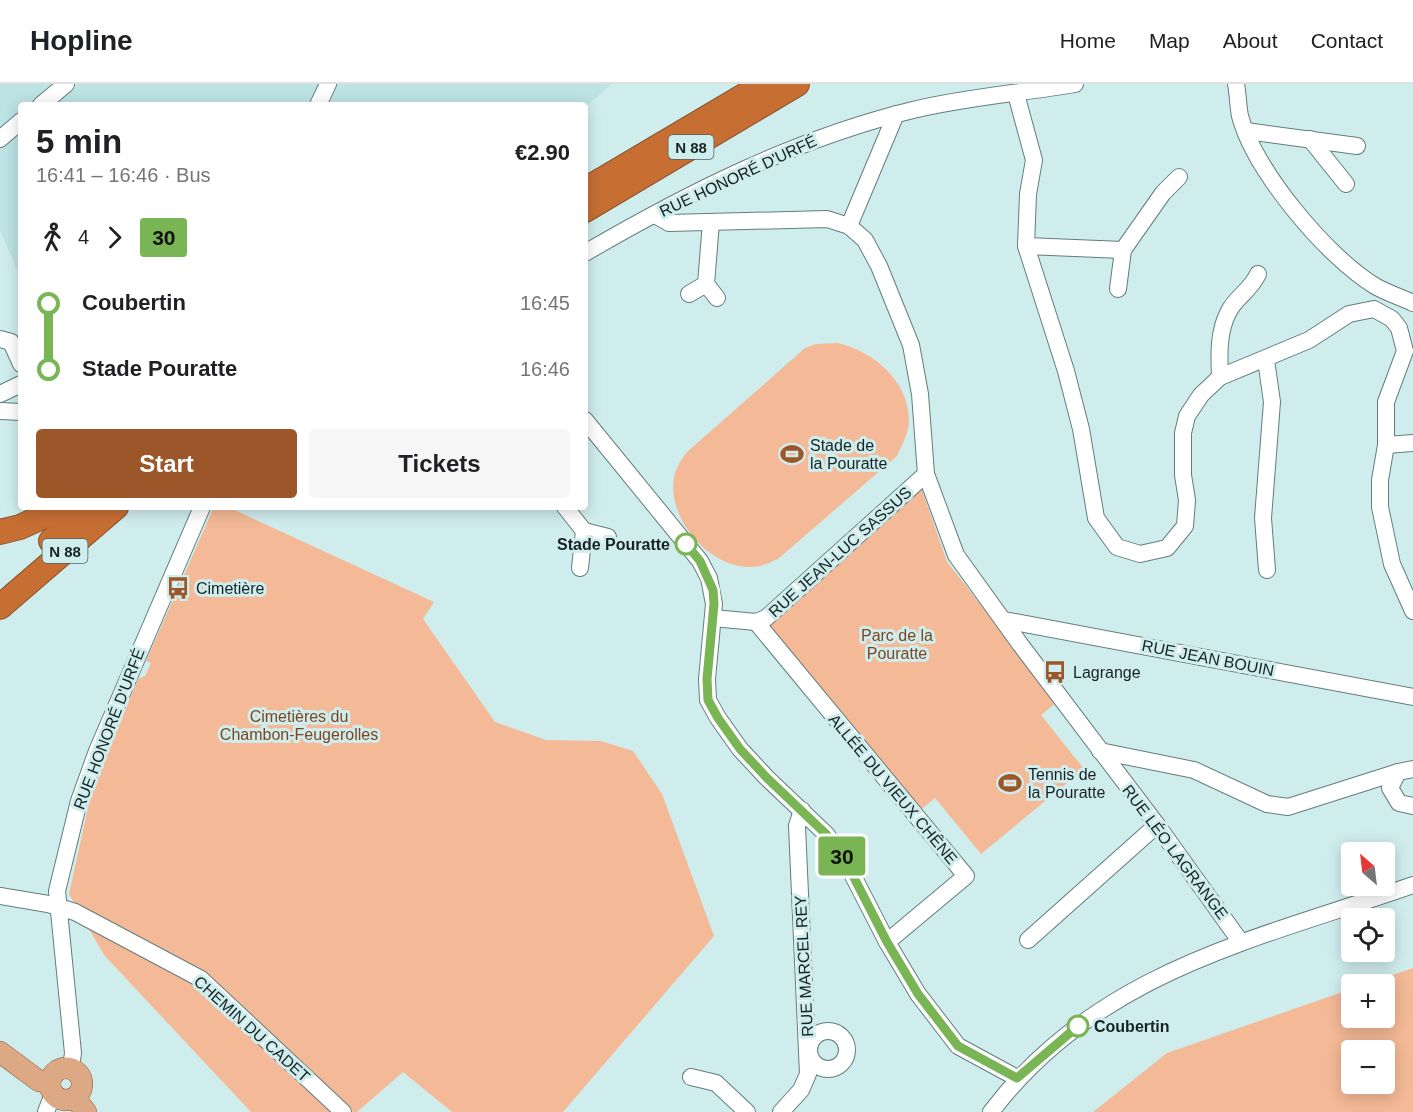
<!DOCTYPE html>
<html lang="en">
<head>
<meta charset="utf-8">
<style>
	body { margin:0; font-family:Helvetica,sans-serif; background:#f6f6f6; color:#202124; height:100vh; display:flex; flex-direction:column; font-size:22px; white-space:nowrap }
	* { box-sizing:border-box; margin:0 }
	p { font-size:20px; color:#757577 }
	.icon { flex:none; width:33px; height:33px; fill:none; stroke:currentColor; stroke-width:2; stroke-linecap:round; stroke-linejoin:round }
	.map { position:relative; flex:1; overflow:hidden }
	.panel { position:absolute; left:18px; top:18px; width:570px; height:408px; display:flex; flex-direction:column; background:#fff; border-radius:6px; box-shadow:0 3px 15px #0003 }
	.panel>* { flex:none }
	.badge { padding:0 12px; border-radius:4px; font-size:21px; line-height:39px }
	.needle { width:39px; rotate:332deg }
	.buttons { position:absolute; left:1341px; top:758px; display:grid; gap:12px }
	.buttons a { display:grid; place-items:center; width:54px; height:54px; border-radius:6px; background:#fff; box-shadow:0 3px 15px #0003; font-size:30px }
	.map>.badge { position:absolute; translate:-50% -50%; box-shadow:0 0 0 3px #fff }
	.legs { display:flex; align-items:center; gap:9px; height:66px; padding:0 18px; font-size:20px }
	.legs p { margin-inline-start:auto }
	.overview { display:flex; align-items:center; justify-content:space-between; height:102px; padding:0 18px }
	h1 { font-size:33px; font-weight:800; line-height:45px }
	.primary-button { display:flex; gap:12px; margin-top:auto; padding:12px 18px }
	.primary-button a { flex:1; height:69px; border-radius:6px; background:#9b5729; color:#fff; font-size:24px; font-weight:800; line-height:69px; text-align:center }
	.primary-button a+a { background:#f6f6f6; color:#202124 }
	ul { padding:0 18px; list-style:none }
	li { display:flex; align-items:center; gap:21px; height:66px; font-size:22px }
	li i { display:grid; place-items:center; width:9px; height:100%; margin:0 8px; background:currentColor }
	li i::after { content:''; width:15px; height:15px; margin:-8px; border:4px solid; border-radius:50%; background:#fff }
	li p { margin-inline-start:auto }
	li:first-child i { background:linear-gradient(#0000 50%,currentColor 0) }
	li:last-child i { background:linear-gradient(currentColor 50%,#0000 0) }
	header { display:flex; align-items:center; gap:36px; box-sizing:border-box; height:84px; padding:0 30px; background:#fff; border-bottom:2px solid #e0e0e0 }
	header strong { font-size:28px }
	nav { display:flex; gap:33px; margin-inline-start:auto; font-size:21px }
	.map>svg:first-child { display:block }
	.built { fill:#bde3e5 }
	.green { fill:#f4b996; fill-rule:evenodd }
	.lines { fill:none; stroke-linecap:round; stroke-linejoin:round }
	.minor-casing { stroke:#637d7e; stroke-width:18 }
	.major-casing { stroke:#8a542e; stroke-width:22 }
	.highway-casing { stroke:#8a542e; stroke-width:26 }
	.minor { stroke:#fff; stroke-width:16 }
	.major { stroke:#dda985; stroke-width:21 }
	.highway { stroke:#c76f33; stroke-width:24 }
	.line-1-casing { stroke:#fff; stroke-width:14 }
	.line-1 { stroke:#79b555; stroke-width:9 }
	.stop-1-dot { fill:#fff; stroke:#79b555; stroke-width:3 }
	.labels { text-anchor:middle; dominant-baseline:central; stroke-width:6; stroke-linejoin:round; paint-order:stroke }
	.shield { fill:#d0edee; stroke:#4f6061; stroke-width:1.5 }
	.shield-label { font-size:15px; font-weight:bold; fill:#182324 }
	.street-label { font-size:16px; fill:#182324; stroke:#d0edee }
	.poi-label { font-size:16px; fill:#182324; stroke:#d0edee; text-anchor:start }
	.stop-label { font-size:16px; font-weight:bold; fill:#182324; stroke:#d0edee; text-anchor:end }
	.park-label { font-size:16px; fill:#7d4621; stroke:#d0edee }
</style>
</head>
<body>
<header>
<strong>Hopline</strong>
<nav><a>Home</a><a>Map</a><a>About</a><a>Contact</a></nav>
</header>
<div class="map">
<svg width="1413" height="1028" viewBox="0 0 1413 1028">
	<rect width="100%" height="100%" fill="#d0edee"/>
	<!-- built -->
	<path class="built" d="M0,0H611L585,24V21H21V195L0,146Z"/>
	<!-- green -->
	<g class="green">
		<path d="M838,259C874,268 908,296 909,336C909,349 902,361 897,372L778,475C772,477 766,481 760,482C715,491 666,437 674,393C676,384 681,376 687,368L805,264L816,260Z"/>
		<path d="M915,406H922L947,478L1057,618L1041,631L1084,685L981,770L935,714L918,728L765,542Z"/>
		<path d="M214,423H228L434,518L423,535L495,638L546,656L601,657L633,667L662,710L714,852L563,1028H452L403,988L357,1028H251L104,871L69,810L91,710L138,595L145,592L151,579L146,577Z"/>
		<path d="M1413,884V1028H1093L1167,969L1351,905L1352,933H1384V900H1366ZM1352,966H1384V999H1352Z"/>
	</g>
	<g class="lines">
		<!-- minor casing -->
		<g class="minor-casing">
			<g id="minor">
				<path d="M1236,0C1238,10 1238,22 1240,32C1254,86 1327,173 1375,202C1387,209 1401,213 1413,219"/>
				<path d="M1016,10L1034,76L1028,110L1026,162L1066,287L1081,345L1096,434L1117,463L1140,470L1167,464L1185,442L1187,416L1183,391V349L1187,332L1201,311L1220,293L1309,256L1349,230L1374,225L1392,235L1399,244L1405,267L1386,318V361L1380,396V423L1392,480L1413,527"/>
				<path d="M41,21L66,0"/>
				<path d="M318,21L328,0"/>
				<path d="M1246,47L1357,62"/>
				<path d="M0,55L21,37"/>
				<path d="M1310,55L1346,100"/>
				<path d="M655,131L669,139L827,135L849,142L865,156L879,182L911,261L920,310L926,390L956,471L1020,560L1157,741L1240,857"/>
				<path d="M711,138L706,200L717,214"/>
				<path d="M849,142L896,30"/>
				<path d="M1026,162L1123,166L1163,109L1179,93"/>
				<path d="M585,169C688,109 797,54 913,26C966,13 1022,9 1075,0"/>
				<path d="M1118,205L1123,166"/>
				<path d="M689,210L706,200"/>
				<path d="M0,255L11,258L21,280"/>
				<path d="M1266,276L1272,318L1263,434L1267,486"/>
				<path d="M1220,293C1219,271 1218,247 1229,227C1236,213 1251,206 1258,190"/>
				<path d="M0,310L21,300"/>
				<path d="M0,327L21,328"/>
				<path d="M585,336L700,477L709,494L714,520L707,595L708,616L718,634L740,665L767,694L827,751L847,780L887,858L918,910L958,962L1017,994"/>
				<path d="M1386,361L1413,359"/>
				<path d="M565,423L584,447L580,484"/>
				<path d="M584,447L608,453"/>
				<path d="M713,534L756,538L766,534L926,390"/>
				<path d="M1004,536L1413,613"/>
				<path d="M756,538L966,792L887,858"/>
				<path d="M1100,667L1194,686L1267,720L1288,723L1398,688"/>
				<path d="M1413,685L1398,688L1390,704L1399,719L1413,722"/>
				<path d="M0,812L48,820L75,828L201,895L343,1028"/>
				<path d="M1028,856L1157,741"/>
				<circle cx="828" cy="966" r="19"/>
				<path d="M71,984L73,969L57,807L79,717L97,667L202,423"/>
				<path d="M691,993L716,999L747,1028"/>
				<path d="M46,1028L53,1010"/>
				<path d="M781,1028L801,1006L808,990L797,742L802,726"/>
				<path d="M991,1028C1098,887 1255,856 1413,801"/>
			</g>
		</g>
		<!-- major casing -->
		<g class="major-casing">
			<g id="major">
				<path d="M0,968L39,997L50,999"/>
				<circle cx="66" cy="1000" r="16"/>
				<path d="M75,1014L86,1028"/>
			</g>
		</g>
		<!-- highway casing -->
		<g class="highway-casing">
			<g id="highway">
				<path d="M585,106L764,0"/>
				<path d="M585,126L797,0"/>
				<path d="M0,448L20,443L64,423"/>
				<path d="M51,457L90,423"/>
				<path d="M0,523L116,423"/>
			</g>
		</g>
		<!-- minor -->
		<use href="#minor" class="minor"/>
		<!-- major -->
		<use href="#major" class="major"/>
		<!-- highway -->
		<use href="#highway" class="highway"/>
	</g>
	<g class="lines">
		<!-- line-1 casing -->
		<g class="line-1-casing">
			<path id="line-1" d="M686,460L700,477L713,506L714,520L707,595L708,616L718,634L740,665L767,694L827,751L847,780L887,858L918,910L958,962L1017,994L1078,942"/>
		</g>
		<!-- line-1 -->
		<use href="#line-1" class="line-1"/>
	</g>
	<!-- icons -->
	<defs>
		<g id="stadium-bare" transform="scale(1.8)"><path d="M0-5a6.5 5 0 1 0 0 10a6.5 5 0 1 0 0-10ZM-3.5-1.8h7v3.6h-7Z" fill="#9b5729" stroke="#d0edee" stroke-width="2.5" paint-order="stroke"/></g>
		<g id="bus-bare" transform="scale(1.8)"><path d="M-5-6H5V4H4V6H2V4H-2V6H-4V4H-5ZM-3.5-4V0h7V-4ZM-3.5 1.2v1.5H-2V1.2ZM2 1.2v1.5H3.5V1.2Z" fill="#9b5729" stroke="#d0edee" stroke-width="2.5" paint-order="stroke"/></g>
	</defs>
	<g fill-rule="evenodd">
		<use href="#stadium-bare" x="792" y="370"/>
		<use href="#bus-bare" x="178" y="504"/>
		<use href="#bus-bare" x="1055" y="588"/>
		<use href="#stadium-bare" x="1010" y="699"/>
	</g>
	<!-- markers -->
	<g class="stop-1-dot">
		<circle cx="686" cy="460" r="10"/>
		<circle cx="1078" cy="942" r="10"/>
	</g>
	<g class="labels">
		<!-- shield labels -->
		<g class="shield">
			<rect x="668.5" y="51" width="45" height="24" rx="4.5"/>
			<rect x="42.5" y="455" width="45" height="24" rx="4.5"/>
		</g>
		<g class="shield-label">
			<text x="691" y="63">N 88</text>
			<text x="65" y="467">N 88</text>
		</g>
		<!-- street labels -->
		<g class="street-label">
			<text transform="translate(738 92) rotate(-25)">RUE HONORÉ D'URFÉ</text>
			<text transform="translate(840 468) rotate(-42)">RUE JEAN-LUC SASSUS</text>
			<text transform="translate(1208 574) rotate(11)">RUE JEAN BOUIN</text>
			<text transform="translate(109 645) rotate(-69)">RUE HONORÉ D'URFÉ</text>
			<text transform="translate(893 705) rotate(50)">ALLÉE DU VIEUX CHÊNE</text>
			<text transform="translate(1175 768) rotate(53)">RUE LÉO LAGRANGE</text>
			<text transform="translate(804 882) rotate(-93)">RUE MARCEL REY</text>
			<text transform="translate(252 945) rotate(42)">CHEMIN DU CADET</text>
		</g>
		<!-- poi labels -->
		<g class="poi-label">
			<text x="810" y="361">Stade de<tspan x="810" dy="18">la Pouratte</tspan></text>
			<text x="196" y="504">Cimetière</text>
			<text x="1073" y="588">Lagrange</text>
			<text x="1028" y="690">Tennis de<tspan x="1028" dy="18">la Pouratte</tspan></text>
		</g>
		<!-- stop labels -->
		<g class="stop-label">
			<text x="670" y="460">Stade Pouratte</text>
			<text x="1094" y="942" text-anchor="start">Coubertin</text>
		</g>
		<!-- park labels -->
		<g class="park-label">
			<text x="897" y="551">Parc de la<tspan x="897" dy="18">Pouratte</tspan></text>
			<text x="299" y="632">Cimetières du<tspan x="299" dy="18">Chambon-Feugerolles</tspan></text>
		</g>
	</g>
</svg>
<div class="buttons">
<a><svg class="needle" viewBox="-14 -14 28 28"><path d="M0-13l5 13h-10z" fill="#e53935"/><path d="M0 13l5-13h-10z" fill="#757577"/></svg></a>
<a><svg class="icon" aria-label="locate" viewBox="0 0 24 24"><circle cx="12" cy="12" r="6"/><path d="M12 2v4M12 18v4M2 12h4M18 12h4"/></svg></a>
<a>+</a>
<a>−</a>
</div>
<b class="badge" style="left:842px;top:772px;background:#79b555;color:#111">30</b>
<section class="panel">
<div class="overview"><div><h1>5 min</h1><p>16:41 – 16:46 · Bus</p></div><b>€2.90</b></div>
<div class="legs"><svg class="icon" aria-label="walk" viewBox="0 0 24 24"><circle cx="13" cy="4" r="2"/><path d="M13 8l-2 6 4 7M11 14l-3 7M7 12l3-4h3l4 4"/></svg>4<svg class="icon" aria-label="forward" viewBox="0 0 24 24"><path d="M9 5l7 7-7 7"/></svg><b class="badge" style="background:#79b555;color:#111">30</b></div>
<ul>
<li><i style="color:#79b555"></i><b>Coubertin</b><p>16:45</p></li>
<li><i style="color:#79b555"></i><b>Stade Pouratte</b><p>16:46</p></li>
</ul>
<div class="primary-button"><a>Start</a><a>Tickets</a></div>
</section>
</div>
</body>
</html>
